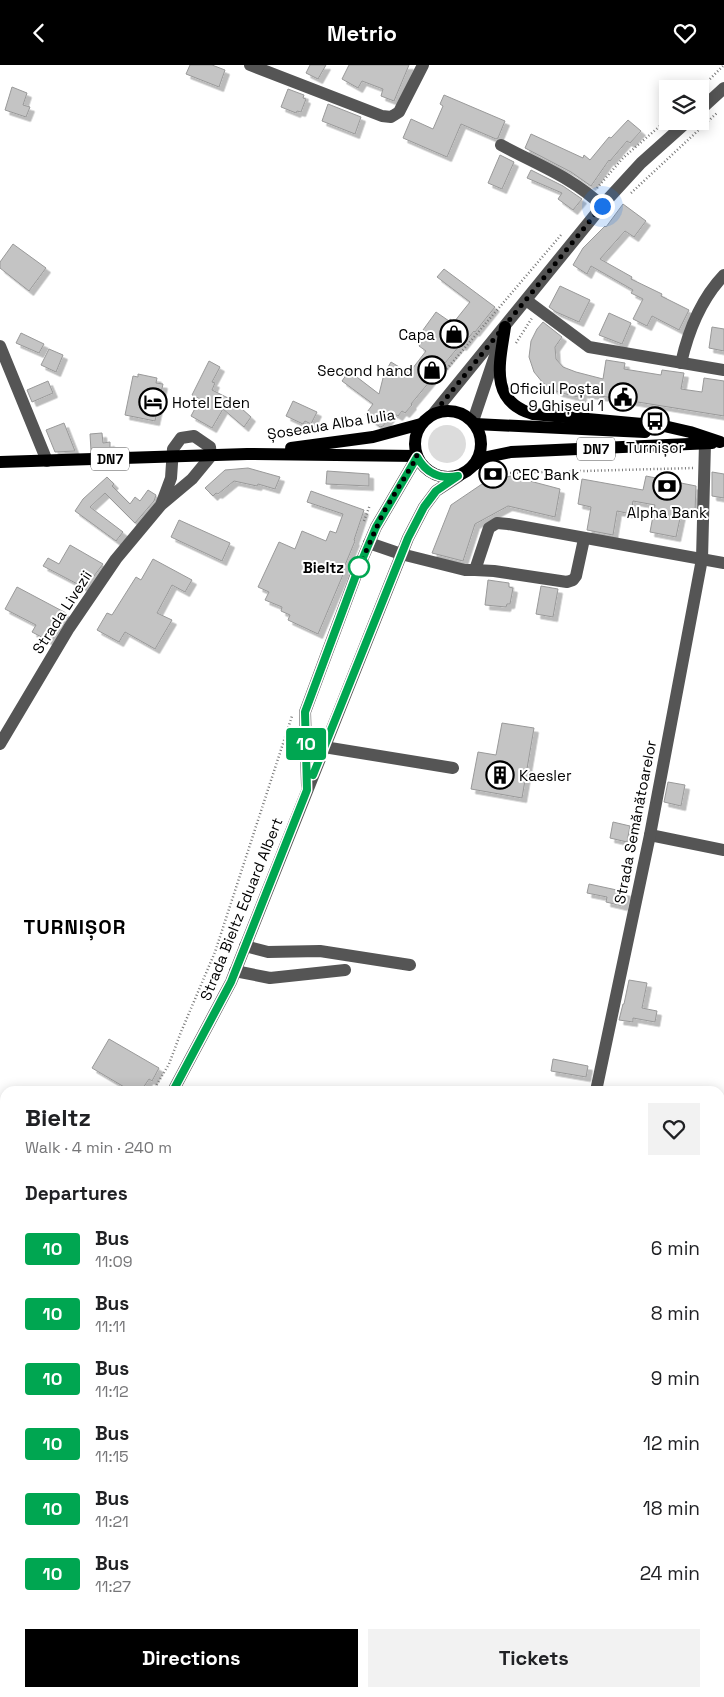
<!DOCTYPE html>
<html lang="en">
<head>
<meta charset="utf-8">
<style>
	body { margin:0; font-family:"Space Grotesk",sans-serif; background:#f2f2f2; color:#202124; height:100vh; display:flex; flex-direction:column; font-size:19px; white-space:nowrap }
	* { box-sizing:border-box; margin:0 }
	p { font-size:16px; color:#757577 }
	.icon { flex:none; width:28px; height:28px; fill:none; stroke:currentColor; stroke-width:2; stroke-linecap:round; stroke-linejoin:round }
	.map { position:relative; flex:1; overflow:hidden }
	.details { position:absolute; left:0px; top:1021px; width:725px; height:611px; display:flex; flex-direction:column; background:#fff; border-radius:15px 15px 0 0; box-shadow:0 2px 12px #0003 }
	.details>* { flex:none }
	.badge { padding:0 10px; border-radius:4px; font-size:18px; line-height:32px }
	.controls { position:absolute; left:659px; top:15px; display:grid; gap:10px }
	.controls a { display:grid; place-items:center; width:50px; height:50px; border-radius:0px; background:#fff; box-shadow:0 2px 12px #0003; font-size:25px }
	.you { position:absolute; width:25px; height:25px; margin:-12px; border:4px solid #fff; border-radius:50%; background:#1a73e8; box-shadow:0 0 0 8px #1a73e833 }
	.map>.badge { position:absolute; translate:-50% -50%; box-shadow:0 0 0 2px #fff }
	h2 { padding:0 25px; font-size:19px; line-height:45px }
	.round { display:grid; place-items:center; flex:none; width:52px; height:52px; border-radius:0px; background:#f2f2f2 }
	.overview { display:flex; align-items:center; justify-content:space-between; height:85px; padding:0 25px }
	h1 { font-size:24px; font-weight:800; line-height:38px }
	.cta { display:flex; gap:10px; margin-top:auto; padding:10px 25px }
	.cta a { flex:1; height:58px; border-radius:0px; background:#000; color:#fff; font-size:20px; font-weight:800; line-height:58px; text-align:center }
	.cta a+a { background:#f2f2f2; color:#202124 }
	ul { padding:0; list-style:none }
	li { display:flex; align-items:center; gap:15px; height:65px; padding:0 25px }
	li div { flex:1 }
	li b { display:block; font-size:19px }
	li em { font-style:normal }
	li .badge { min-width:55px; font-weight:700; text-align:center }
	header { display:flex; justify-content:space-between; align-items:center; height:65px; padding:0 25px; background:#000; color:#fff; font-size:22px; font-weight:800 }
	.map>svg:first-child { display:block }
	.green { fill:#dcdcdc }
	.water { fill:#a3a3a3 }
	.building { fill:#c4c4c4; stroke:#999; filter:url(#shadow) }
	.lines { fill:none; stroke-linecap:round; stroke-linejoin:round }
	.path { stroke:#777; stroke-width:2.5; stroke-dasharray:1 2.5; stroke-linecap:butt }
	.minor { stroke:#555; stroke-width:12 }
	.major { stroke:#000; stroke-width:12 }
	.line-casing { stroke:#fff; stroke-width:11 }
	.line { stroke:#00a651; stroke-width:8 }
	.walk { stroke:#000; stroke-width:5; stroke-dasharray:0 9 }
	.stop-dot { fill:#fff; stroke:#00a651; stroke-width:2.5 }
	.labels { text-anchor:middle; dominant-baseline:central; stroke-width:4; stroke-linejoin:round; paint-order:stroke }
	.shield { fill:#fff; stroke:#4c4c4c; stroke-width:1 }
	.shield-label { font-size:14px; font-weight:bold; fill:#000 }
	.poi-label { font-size:15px; fill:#000; stroke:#fff; text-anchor:end }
	.street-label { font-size:15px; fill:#000; stroke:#fff }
	.stop-label { font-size:15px; font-weight:bold; fill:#000; stroke:#fff; text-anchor:end }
	.district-label { font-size:20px; font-weight:bold; letter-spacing:1px; fill:#000; stroke:#fff }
</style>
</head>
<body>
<header><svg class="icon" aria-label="back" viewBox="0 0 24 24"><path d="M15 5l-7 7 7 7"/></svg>Metrio<svg class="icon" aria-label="heart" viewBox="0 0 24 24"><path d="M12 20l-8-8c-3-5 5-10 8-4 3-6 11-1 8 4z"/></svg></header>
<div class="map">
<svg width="724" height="1632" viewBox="0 0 724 1632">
	<defs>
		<filter id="shadow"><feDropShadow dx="4.5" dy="4.5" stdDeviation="0" flood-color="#0004"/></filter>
	</defs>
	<rect width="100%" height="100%" fill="#fff"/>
	<!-- green -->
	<g class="green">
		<circle cx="447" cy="379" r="19"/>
		<path d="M720,1485H724V1632H392L396,1628H720Z"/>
	</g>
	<!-- water -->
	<path class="water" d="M356,1628H406L401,1632H353Z"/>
	<!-- building -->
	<g class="building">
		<path d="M190,0H212L225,5L219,22L186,9Z"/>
		<path d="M310,0H326L318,14L306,8Z"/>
		<path d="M349,0H409L394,36L381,31L383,24L362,16L358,23L342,14Z"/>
		<path d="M12,22L27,28L23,40L30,42L26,52L5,45Z"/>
		<path d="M288,24L304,30L303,33L306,34L301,47L297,46L296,48L281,42Z"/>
		<path d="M444,30L505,56L498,73L496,74L461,59L447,92L403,73L411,54L433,64L443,41L440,39Z"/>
		<path d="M328,39L361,52L355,69L322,56Z"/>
		<path d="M628,55L641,66L630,78L627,76L610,96L609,95L591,121L571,107L525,83L531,69L583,93L584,90L590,95L609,72L611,73Z"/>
		<path d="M500,90L514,97L502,124L488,118Z"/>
		<path d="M531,105L563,121L582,134L573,145L558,134L562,128L527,113Z"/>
		<path d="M623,139L646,156L634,172L625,166L600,194L632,212L631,214L662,229L661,231L689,245L679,265L652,251L647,261L633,254L643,234L631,228L633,225L591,201L587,209L573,200L583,183L605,161L606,162Z"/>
		<path d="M13,179L46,203L29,226L0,203V197Z"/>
		<path d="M444,204L495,242L475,267L474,266L462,281L460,280L411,339L412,340L405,348L402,346L398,351L393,348L383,361L380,362L365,350L373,339L342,316L349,306L379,329L384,309L391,297L409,308L426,286L419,281L428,269L423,265L436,247L449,256L450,254L454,257L470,237L437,212Z"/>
		<path d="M560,221L590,235L579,257L556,247L549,242Z"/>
		<path d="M609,248L631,258L622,279L599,270Z"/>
		<path d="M543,257L562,272L555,282L556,294L563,302L576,307L603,314L606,295L625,298L624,304L661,310L662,305L684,308L681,324L702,327L704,313L724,316V351L582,328V333L558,327L543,318L534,307L529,292L531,276L537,264Z"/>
		<path d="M712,262L724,264V286L709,283Z"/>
		<path d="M21,268L44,279L39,288L16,278Z"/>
		<path d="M49,284L63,290L56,307L41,300Z"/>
		<path d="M209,296L220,302L212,317L215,318L212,325L232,335L251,352L244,362L223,344L212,363L191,351L200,334L192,330Z"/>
		<path d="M138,309L157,313L156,318L163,319L155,356L125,350L133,311L138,312Z"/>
		<path d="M48,316L53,328L32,337L27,325Z"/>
		<path d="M293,336L317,347L311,359L305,356L303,359L286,351Z"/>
		<path d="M64,358L75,386L55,387L46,365Z"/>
		<path d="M102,368L103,378L110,377V385L91,386L90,369Z"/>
		<path d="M248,403L280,412L275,424L258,419L257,421L234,416L218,429L216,428L213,431L205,423L225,405Z"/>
		<path d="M327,406L369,409V421L326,419Z"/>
		<path d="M712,407L724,409V433L712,431Z"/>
		<path d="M511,411L560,424L555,452L508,441L475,459L463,496L432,488L451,440L485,417Z"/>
		<path d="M646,411L696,421L695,447L682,444L676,472L650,467L655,440L633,436L631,449L617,446L613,470L587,465L591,442L578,439L582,414L643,425Z"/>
		<path d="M107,412L114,419L112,421L130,439L135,432L140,436L148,425L156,430L154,436L135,458L105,428L90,442L123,467L116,476L75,446L83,434Z"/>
		<path d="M311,426L364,445L354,475L355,476L343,505H345L318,569L288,555L290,550L281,546L282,542L265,535L269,527L258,522L279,477L295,484L302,466L326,476L330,466L336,468L343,449L307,437Z"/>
		<path d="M179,455L230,478L222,496L171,472Z"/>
		<path d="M70,480L103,499L94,511L92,510L85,523L43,501L48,493L59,499Z"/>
		<path d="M153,494L192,515L185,527L172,520L157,548L172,555L155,584L125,567L119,577L97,565L107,548L112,550L136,512L141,515Z"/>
		<path d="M488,515L509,518V522L513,523L510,539H507L506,542L485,540Z"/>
		<path d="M541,521L558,524L553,552L536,549Z"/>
		<path d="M17,522L66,548L51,577L32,567L36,560L5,544Z"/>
		<path d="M502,658L534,663L522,733L471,724L478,687L496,690Z"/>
		<path d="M668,717L685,720L681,741L664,737Z"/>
		<path d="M613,757L630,761L627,777L610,773Z"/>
		<path d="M589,819L626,827L623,841L606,837L607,832L587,828Z"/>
		<path d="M629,915L647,918L642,943L657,946L655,957L633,953V957L619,955L623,939H624Z"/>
		<path d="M109,974L159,1003L152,1016L149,1014L141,1026H131L92,1003Z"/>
		<path d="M553,994L588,1001L586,1012L551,1006Z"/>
	</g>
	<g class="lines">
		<!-- path -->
		<g class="path">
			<path d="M700,24L724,0"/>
			<path d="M597,123L623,93L668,54"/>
			<path d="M631,128L718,47"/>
			<path d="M516,278L532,253"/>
			<path d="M440,312L561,170"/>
			<path d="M510,408L694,403"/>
			<path d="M364,456L370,440"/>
			<path d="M153,1026L169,999L181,967L215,887L292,651"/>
			<path d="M0,1261L5,1254"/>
		</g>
		<!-- minor -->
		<g class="minor">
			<path d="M250,0L382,51L391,52L399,47L423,0"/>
			<path d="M700,45L724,23"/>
			<path d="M501,80C536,99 574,113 602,141"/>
			<path d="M526,235L589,282L724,305"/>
			<path d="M0,281L47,396"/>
			<path d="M681,298C688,267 701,234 724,210"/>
			<path d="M433,349L607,135L641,98L688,56"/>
			<path d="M473,356L500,276"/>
			<path d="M369,478L401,489L465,505H475L489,463L497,458L508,459L724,498"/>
			<path d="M475,505L494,506L567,517L573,515L576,511L584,474"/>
			<path d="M0,679L69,563L116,494L161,440L192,414L211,391L210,382L194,371L181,373L173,384L171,413L161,440"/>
			<path d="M324,682L453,703"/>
			<path d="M307,720L305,647L359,502L376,462L417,392"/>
			<path d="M650,770L724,785"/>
			<path d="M245,881L268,887L320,886L410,900"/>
			<path d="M235,906L270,913L345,905"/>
			<path d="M173,1026L231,917L408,473L424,442L436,426L459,411"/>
			<path d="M596,1026L650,770L702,494L705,378"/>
			<path d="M0,1301L5,1294"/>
			<path d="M720,1341H724"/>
			<path d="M0,1473L5,1480"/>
			<path d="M0,1534L5,1528"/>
			<path d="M170,1628L176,1632"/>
			<path d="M258,1628L264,1632"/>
			<path d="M31,1632L35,1628"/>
		</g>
		<!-- major -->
		<g class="major">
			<path d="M505,262C500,297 488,336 533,349L664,361L690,367L720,377"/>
			<circle cx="448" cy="379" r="33"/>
			<path d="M475,359L645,367"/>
			<path d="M291,383L373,372L421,359"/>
			<path d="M0,397L247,389L417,391"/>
			<path d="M474,400L487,392L511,387L712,378"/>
		</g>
	</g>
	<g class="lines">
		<!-- line casing -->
		<g class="line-casing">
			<path id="line" d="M173,1026L231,917L307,725L305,647L359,502L376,462L417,392C426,408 440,415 458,411L436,426L424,442L408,473L313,710"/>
		</g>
		<!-- line -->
		<use href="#line" class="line"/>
		<!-- walk -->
		<path class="walk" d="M359,502L383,448L417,392L414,378L417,365L424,355L433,349L447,332L602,141"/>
	</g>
	<!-- icons -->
	<defs>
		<g id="shop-ring" transform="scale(1.4375)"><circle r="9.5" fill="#fff" stroke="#000" stroke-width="1.5"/><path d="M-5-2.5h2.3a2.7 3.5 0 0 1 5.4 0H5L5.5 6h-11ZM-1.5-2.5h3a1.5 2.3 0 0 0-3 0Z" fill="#000"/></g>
		<g id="civic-ring" transform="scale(1.4375)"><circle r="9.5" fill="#fff" stroke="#000" stroke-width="1.5"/><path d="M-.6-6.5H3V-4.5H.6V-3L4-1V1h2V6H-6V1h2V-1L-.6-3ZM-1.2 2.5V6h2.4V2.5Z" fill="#000"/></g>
		<g id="hotel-ring" transform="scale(1.4375)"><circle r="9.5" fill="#fff" stroke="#000" stroke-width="1.5"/><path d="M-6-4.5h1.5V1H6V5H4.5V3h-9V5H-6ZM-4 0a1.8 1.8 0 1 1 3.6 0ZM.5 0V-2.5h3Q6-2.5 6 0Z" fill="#000"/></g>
		<g id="bus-ring" transform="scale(1.4375)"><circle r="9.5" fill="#fff" stroke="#000" stroke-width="1.5"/><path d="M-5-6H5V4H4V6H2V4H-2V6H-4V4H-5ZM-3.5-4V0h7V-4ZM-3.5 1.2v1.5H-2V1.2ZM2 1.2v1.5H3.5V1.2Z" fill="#000"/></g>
		<g id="bank-ring" transform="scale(1.4375)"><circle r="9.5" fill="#fff" stroke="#000" stroke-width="1.5"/><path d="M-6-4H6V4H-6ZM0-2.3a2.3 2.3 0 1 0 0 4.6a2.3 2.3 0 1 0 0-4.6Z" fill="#000"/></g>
		<g id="building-ring" transform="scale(1.4375)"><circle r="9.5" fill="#fff" stroke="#000" stroke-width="1.5"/><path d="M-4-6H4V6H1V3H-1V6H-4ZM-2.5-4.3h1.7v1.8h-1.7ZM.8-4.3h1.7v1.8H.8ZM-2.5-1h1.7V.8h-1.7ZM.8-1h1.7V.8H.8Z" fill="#000"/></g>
	</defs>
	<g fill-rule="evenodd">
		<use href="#shop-ring" x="454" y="269"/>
		<use href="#shop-ring" x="432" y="305"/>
		<use href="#civic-ring" x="623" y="332"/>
		<use href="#hotel-ring" x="153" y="337"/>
		<use href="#bus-ring" x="655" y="356"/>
		<use href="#bank-ring" x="493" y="409"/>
		<use href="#bank-ring" x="667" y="421"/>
		<use href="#building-ring" x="500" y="710"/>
	</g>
	<!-- markers -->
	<circle class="stop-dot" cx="359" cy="502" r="10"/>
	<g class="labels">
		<!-- shield labels -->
		<g class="shield">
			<rect x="577" y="372.5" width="38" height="23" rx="4"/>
			<rect x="91" y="382.5" width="38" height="23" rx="4"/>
		</g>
		<g class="shield-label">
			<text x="596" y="384">DN7</text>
			<text x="110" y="394">DN7</text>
		</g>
		<!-- poi labels -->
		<g class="poi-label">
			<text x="435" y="269">Capa</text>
			<text x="413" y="305">Second hand</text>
			<text x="604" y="323">Oficiul Poștal<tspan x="604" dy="17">9 Ghișeul 1</tspan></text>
			<text x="172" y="337" text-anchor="start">Hotel Eden</text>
			<text x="655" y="382" text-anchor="middle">Turnișor</text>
			<text x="512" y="409" text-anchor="start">CEC Bank</text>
			<text x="667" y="447" text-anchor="middle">Alpha Bank</text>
			<text x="519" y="710" text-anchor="start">Kaesler</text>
		</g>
		<!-- street labels -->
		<g class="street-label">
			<text transform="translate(331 359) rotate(-9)">Șoseaua Alba Iulia</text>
			<text transform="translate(62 547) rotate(-57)">Strada Livezii</text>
			<text transform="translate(635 757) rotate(-79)">Strada Semănătoarelor</text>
			<text transform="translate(241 844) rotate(-68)">Strada Bieltz Eduard Albert</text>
		</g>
		<!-- stop labels -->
		<g class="stop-label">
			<text x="344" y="502">Bieltz</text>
		</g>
		<!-- district labels -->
		<g class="district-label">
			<text x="75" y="862">TURNIȘOR</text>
		</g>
	</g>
</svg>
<div class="controls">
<a><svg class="icon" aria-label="layers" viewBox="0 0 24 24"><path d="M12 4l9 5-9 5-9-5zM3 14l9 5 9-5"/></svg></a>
</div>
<div class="you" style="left:602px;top:141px"></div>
<b class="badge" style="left:306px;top:679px;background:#00a651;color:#fff">10</b>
<section class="details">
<div class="overview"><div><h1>Bieltz</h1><p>Walk · 4 min · 240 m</p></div><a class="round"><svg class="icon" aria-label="heart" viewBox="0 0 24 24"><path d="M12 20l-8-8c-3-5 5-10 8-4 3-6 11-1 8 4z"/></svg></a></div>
<h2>Departures</h2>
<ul>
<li><span class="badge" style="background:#00a651;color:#fff">10</span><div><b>Bus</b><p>11:09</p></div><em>6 min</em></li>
<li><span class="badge" style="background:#00a651;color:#fff">10</span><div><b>Bus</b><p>11:11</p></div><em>8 min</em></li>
<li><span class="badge" style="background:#00a651;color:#fff">10</span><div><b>Bus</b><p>11:12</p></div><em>9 min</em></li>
<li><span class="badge" style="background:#00a651;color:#fff">10</span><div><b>Bus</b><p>11:15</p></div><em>12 min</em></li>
<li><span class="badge" style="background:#00a651;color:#fff">10</span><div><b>Bus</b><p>11:21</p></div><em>18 min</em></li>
<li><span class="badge" style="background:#00a651;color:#fff">10</span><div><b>Bus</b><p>11:27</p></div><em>24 min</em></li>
</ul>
<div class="cta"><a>Directions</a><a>Tickets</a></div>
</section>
</div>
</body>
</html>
